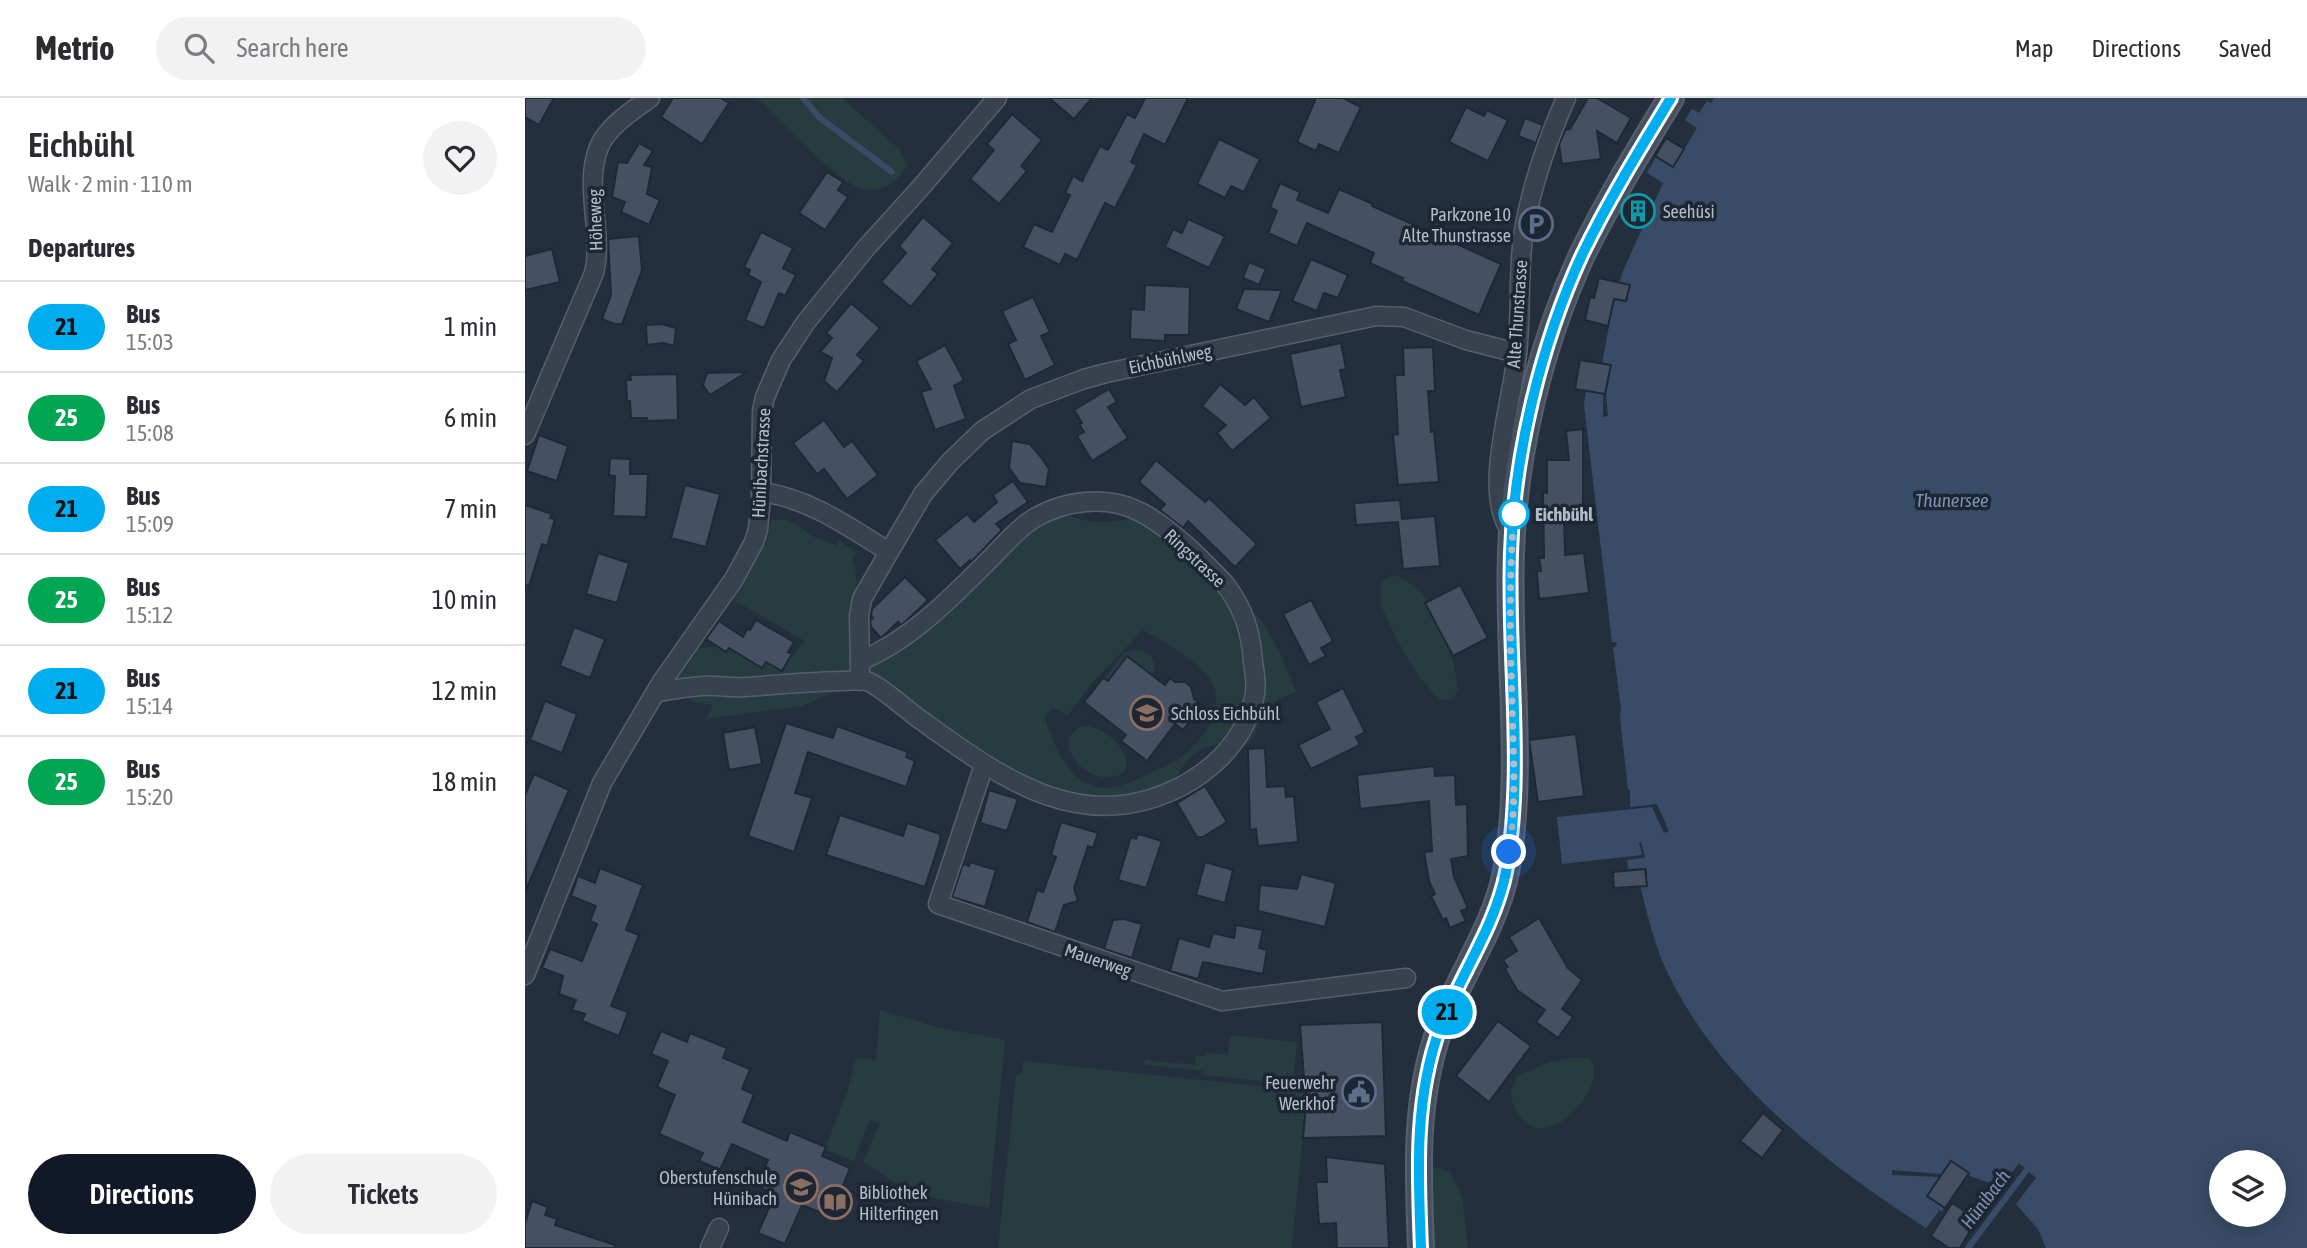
<!DOCTYPE html>
<html lang="en">
<head>
<meta charset="utf-8">
<style>
	body { margin:0; font-family:"Asap Condensed",sans-serif; background:#f2f2f3; color:#2b2b33; height:100vh; display:flex; flex-direction:column; font-size:26px; white-space:nowrap }
	* { box-sizing:border-box; margin:0 }
	p { font-size:23px; color:#7c7c81 }
	.icon { flex:none; width:38px; height:38px; fill:none; stroke:currentColor; stroke-width:2; stroke-linecap:round; stroke-linejoin:round }
	.map { position:relative; flex:1; overflow:hidden }
	.details { display:flex; flex-direction:column; background:#fff; width:525px }
	.details>* { flex:none }
	.badge { padding:0 14px; border-radius:23px; font-size:24px; line-height:46px }
	.controls { position:absolute; left:1684px; top:1052px; display:grid; gap:14px }
	.controls a { display:grid; place-items:center; width:77px; height:77px; border-radius:50%; background:#fff; box-shadow:0 4px 18px #0003; font-size:35px }
	.you { position:absolute; width:35px; height:35px; margin:-18px; border:5px solid #fff; border-radius:50%; background:#1a73e8; box-shadow:0 0 0 10px #1a73e833 }
	.map>.badge { position:absolute; translate:-50% -50%; box-shadow:0 0 0 4px #fff }
	h2 { padding:0 28px; font-size:26px; line-height:63px }
	.round { display:grid; place-items:center; flex:none; width:74px; height:74px; border-radius:37px; background:#f2f2f3 }
	.overview { display:flex; align-items:center; justify-content:space-between; height:119px; padding:0 28px }
	h1 { font-size:33px; font-weight:600; line-height:52px }
	.button { display:flex; gap:14px; margin-top:auto; padding:14px 28px }
	.button a { flex:1; height:80px; border-radius:42px; background:#111827; color:#fff; font-size:28px; font-weight:600; line-height:80px; text-align:center }
	.button a+a { background:#f2f2f3; color:#2b2b33 }
	ul { padding:0; list-style:none }
	li { display:flex; align-items:center; gap:21px; height:91px; padding:0 28px; border-top:2px solid #e1e1e2 }
	li div { flex:1 }
	li b { display:block; font-size:26px }
	li em { font-style:normal }
	li .badge { min-width:77px; font-weight:700; text-align:center }
	header { display:flex; align-items:center; gap:42px; box-sizing:border-box; height:98px; padding:0 35px; background:#fff; border-bottom:2px solid #e1e1e2 }
	header strong { font-size:33px }
	nav { display:flex; gap:38px; margin-inline-start:auto; font-size:24px }
	.search { width:490px; height:63px; background:#f2f2f3; display:flex; align-items:center; gap:18px; box-sizing:border-box; padding:0 24px; border-radius:38px; color:#7c7c81; font-size:26px }
	main { display:flex; flex:1; min-height:0 }
	.map>svg:first-child { display:block }
	.green { fill:#263c3f; fill-rule:evenodd }
	.water { fill:#394c67; fill-rule:evenodd }
	.lines { fill:none; stroke-linecap:round; stroke-linejoin:round }
	.stream { stroke:#394c67; stroke-width:6 }
	.building { fill:#455162; stroke:#1f2835; stroke-width:2 }
	.street-casing { stroke:#565f6c; stroke-width:21 }
	.secondary-casing { stroke:#565f6c; stroke-width:28 }
	.street { stroke:#38414e; stroke-width:18 }
	.secondary { stroke:#465061; stroke-width:24 }
	.line-casing { stroke:#fff; stroke-width:16 }
	.line { stroke:#00adef; stroke-width:10 }
	.walk { stroke:#b4bcc9; stroke-width:7; stroke-dasharray:0 12.6 }
	.stop-dot { fill:#fff; stroke:#00adef; stroke-width:3.5 }
	.labels { text-anchor:middle; dominant-baseline:central; stroke-width:7; stroke-linejoin:round; paint-order:stroke }
	.poi-label { font-size:18px; fill:#b4bcc9; stroke:#1d2633; text-anchor:start }
	.street-label { font-size:18px; fill:#b4bcc9; stroke:#1d2633 }
	.stop-label { font-size:18px; font-weight:bold; fill:#b4bcc9; stroke:#1d2633; text-anchor:start }
	.water-label { font-size:19px; font-style:italic; fill:#7c92b1; stroke:#1d2633 }
</style>
</head>
<body>
<header>
<strong>Metrio</strong>
<div class="search"><svg class="icon" aria-label="search" viewBox="0 0 24 24"><circle cx="10" cy="10" r="6"/><path d="M15 15l6 6"/></svg>Search here</div>
<nav><a>Map</a><a>Directions</a><a>Saved</a></nav>
</header>
<main>
<section class="details">
<div class="overview"><div><h1>Eichbühl</h1><p>Walk · 2 min · 110 m</p></div><a class="round"><svg class="icon" aria-label="heart" viewBox="0 0 24 24"><path d="M12 20l-8-8c-3-5 5-10 8-4 3-6 11-1 8 4z"/></svg></a></div>
<h2>Departures</h2>
<ul>
<li><span class="badge" style="background:#00adef;color:#111">21</span><div><b>Bus</b><p>15:03</p></div><em>1 min</em></li>
<li><span class="badge" style="background:#00a651;color:#fff">25</span><div><b>Bus</b><p>15:08</p></div><em>6 min</em></li>
<li><span class="badge" style="background:#00adef;color:#111">21</span><div><b>Bus</b><p>15:09</p></div><em>7 min</em></li>
<li><span class="badge" style="background:#00a651;color:#fff">25</span><div><b>Bus</b><p>15:12</p></div><em>10 min</em></li>
<li><span class="badge" style="background:#00adef;color:#111">21</span><div><b>Bus</b><p>15:14</p></div><em>12 min</em></li>
<li><span class="badge" style="background:#00a651;color:#fff">25</span><div><b>Bus</b><p>15:20</p></div><em>18 min</em></li>
</ul>
<div class="button"><a>Directions</a><a>Tickets</a></div>
</section>
<div class="map">
<svg width="1782" height="1150" viewBox="0 0 1782 1150">
	<rect width="100%" height="100%" fill="#242f3e"/>
	<!-- green -->
	<g class="green">
		<path d="M232,0H317L375,52L382,68C373,83 358,95 338,91C313,85 252,20 232,0Z"/>
		<path d="M530,411C557,427 590,428 619,416L737,523L755,555L771,594C761,598 748,603 741,612C728,629 736,643 711,652L708,647C671,642 658,665 643,695L634,698L532,701L342,583H316L309,594L276,608L181,621L188,607L166,604L168,590L131,594L158,552L193,548L244,562L267,558L280,543L207,501L233,459L247,422C271,418 276,435 295,441C302,443 305,444 311,448L314,443L332,454L327,462L330,469L332,489L337,501L335,563ZM618,532C639,543 684,568 690,592C697,620 671,650 650,663C641,669 630,672 621,677C606,684 587,694 569,688C546,681 534,658 526,637C521,626 516,617 528,610L543,617L567,585Z"/>
		<path d="M869,477C912,493 929,552 933,594L925,602L914,601L895,580L872,542L856,508V483Z"/>
		<path d="M609,552H617L627,559L630,569L627,577L602,558L582,584L579,581L599,555Z"/>
		<path d="M559,628C588,628 621,673 588,679C558,685 523,640 559,628Z"/>
		<path d="M355,912L412,929L480,942L464,1110L387,1096L338,1064L355,1025L345,1022L329,1063L300,1051L323,991L331,960L351,962Z"/>
		<path d="M705,937L772,944L768,986L678,977V973L620,967V962L670,967L671,957L680,958V954L703,957Z"/>
		<path d="M1045,960H1065C1066,964 1069,967 1069,971C1072,993 1042,1028 1019,1030C1001,1032 985,1010 986,993C987,989 991,982 992,978L1022,965Z"/>
		<path d="M498,963L780,993L778,1006L781,1007L767,1150H473L491,976H497Z"/>
		<path d="M893,1064L925,1074L937,1098L943,1150H896Z"/>
	</g>
	<!-- water -->
	<path class="water" d="M1189,0H1782V1150H1521L1513,1131L1491,1106L1511,1080L1494,1065L1486,1076L1485,1072L1482,1073V1077L1474,1088L1445,1078L1444,1075L1426,1063L1417,1076L1367,1072V1077L1415,1079L1402,1098L1419,1110L1417,1114L1411,1110L1414,1113L1401,1130C1297,1063 1186,978 1136,860C1127,836 1121,812 1115,788L1122,787V770L1103,771L1102,762L1120,760L1116,743L1114,744L1117,757L1037,766L1032,719L1127,709L1139,735L1144,733L1132,706L1105,709V692L1103,691L1095,620L1096,611L1088,550L1092,548L1091,544H1087L1059,307L1061,293L1078,296V319L1083,318L1081,297L1086,268L1077,266L1089,201L1101,203L1105,187L1094,184L1098,173L1138,85L1122,75L1131,59L1149,68L1172,30L1160,22L1167,11L1174,15L1182,3L1186,5ZM1696,1064H1748V1116H1696Z"/>
	<g class="lines">
		<!-- stream -->
		<g class="stream">
			<path d="M278,0L295,20L367,74"/>
			<path d="M1443,1150L1507,1065"/>
		</g>
	</g>
	<!-- building -->
	<g class="building">
		<path d="M0,0H29L14,27L0,19Z"/>
		<path d="M148,0H196L204,5L177,46L136,19Z"/>
		<path d="M524,0H567L549,21Z"/>
		<path d="M620,0H663L640,47L619,36L606,64L612,67L590,110L580,105L552,162L540,156L535,167L498,149L509,126L527,134L545,97L540,95L548,78L557,83L575,48L583,52L602,16L610,20Z"/>
		<path d="M791,0H818L836,9L814,55L794,46L791,53L772,44Z"/>
		<path d="M1063,0H1072L1106,20L1092,45L1072,33L1076,61L1037,66L1034,47L1039,35L1040,32L1045,31Z"/>
		<path d="M941,9L959,18L962,12L983,22L963,63L924,44Z"/>
		<path d="M487,16L517,42L496,68L502,73L474,106L445,81L469,52L462,46Z"/>
		<path d="M1000,20L1018,27L1011,45L993,38Z"/>
		<path d="M1141,40L1159,51L1148,69L1130,58Z"/>
		<path d="M694,41L735,61L719,94L706,88L700,100L672,86Z"/>
		<path d="M114,45L128,53L119,67L127,69L122,96L135,102L124,127L96,114L100,104L87,99L93,64L102,65Z"/>
		<path d="M302,74L318,84L313,92L323,99L300,132L274,115Z"/>
		<path d="M755,85L775,94L772,102L803,115L814,91L848,106L847,108L976,166L954,217L877,183L878,180L845,165L849,155L782,125L772,148L743,135L752,113L745,109Z"/>
		<path d="M1112,105L1125,111L1118,127L1103,120Z"/>
		<path d="M398,119L428,145L407,171L413,176L386,209L356,184L381,155L374,148Z"/>
		<path d="M663,121L700,138L684,170L640,149L648,131L657,135Z"/>
		<path d="M236,134L268,150L258,170L271,177L260,198L254,195L239,230L220,222L236,184L223,177L225,172L219,169Z"/>
		<path d="M114,138L117,172L97,226H90L77,221L86,197L83,141Z"/>
		<path d="M27,151L35,184L0,192V158Z"/>
		<path d="M786,161L823,177L813,200L799,195L792,213L767,203Z"/>
		<path d="M724,164L741,171L734,187L718,180Z"/>
		<path d="M1074,180L1105,187L1101,203L1089,201L1083,228L1060,222L1065,199L1069,200Z"/>
		<path d="M620,187L665,189L664,237H640V243L605,241L606,211L619,212Z"/>
		<path d="M719,191L757,192L744,224L711,211Z"/>
		<path d="M508,199L525,234L516,238L530,267L500,282L483,246L491,242L477,213Z"/>
		<path d="M326,205L355,230L332,257L339,263L312,294L299,283L307,260L295,254L307,240L301,235Z"/>
		<path d="M137,226L151,230L149,248L138,245L122,247L121,227Z"/>
		<path d="M816,245L821,271L815,272L821,299L776,309L765,256Z"/>
		<path d="M420,247L439,282L429,288L441,321L410,332L396,294L406,291L391,263Z"/>
		<path d="M908,249L910,293H903L906,334L909,333L914,384L873,387L868,337L873,336L870,277H879L878,250Z"/>
		<path d="M1055,262L1086,267L1080,296L1050,291Z"/>
		<path d="M222,274L185,297L178,287L182,275Z"/>
		<path d="M152,276L153,322L121,323L122,320H106L105,303H102L101,282H106L105,277Z"/>
		<path d="M695,286L720,307L729,299L746,320L707,353L692,335L701,327L677,308Z"/>
		<path d="M584,291L592,304L583,309L603,340L567,363L552,338L559,334L554,326L557,325L549,312Z"/>
		<path d="M299,322L319,349L327,343L353,377L322,401L299,371L292,376L268,345Z"/>
		<path d="M1058,331V414L1039,415L1040,457L1059,455L1064,495L1014,501L1012,473H1016L1014,460H1019L1018,394L1022,395V362H1044L1041,333Z"/>
		<path d="M14,337L43,348L32,383L2,373Z"/>
		<path d="M487,343L505,346L515,358L524,371L521,389L495,385L484,370Z"/>
		<path d="M85,360L105,361V376H123L121,419L88,418L90,378L84,377Z"/>
		<path d="M631,362L680,404L684,400L732,446L710,469L663,423L658,430L635,412L640,406L614,384Z"/>
		<path d="M488,383L503,404L471,426L477,432L446,464L445,462L435,471L410,442L442,416L449,424L472,404L468,397Z"/>
		<path d="M160,387L195,396L181,449L146,440Z"/>
		<path d="M875,402L877,421L910,418L915,468L878,471L873,424L831,427L829,405Z"/>
		<path d="M0,407L27,416L25,420L30,421L22,448L17,446L4,488L0,487Z"/>
		<path d="M73,455L104,465L92,505L61,496Z"/>
		<path d="M380,479L403,502L381,523L376,527L373,524L356,540L346,529L345,523L348,520L346,517L347,511Z"/>
		<path d="M935,487L963,540L928,558L900,505Z"/>
		<path d="M786,502L808,543L796,550L801,558L784,567L758,516Z"/>
		<path d="M231,522L269,544L263,554L267,556L257,573L241,564L237,570L204,550L201,554L181,541L194,523L218,539L222,531L225,532Z"/>
		<path d="M49,529L80,541L65,580L35,568Z"/>
		<path d="M602,558L640,587L645,580L650,584H660L666,589L669,601L677,607L658,632L650,626L622,663L596,643L601,637L559,604L578,580L583,583Z"/>
		<path d="M818,590L840,634L831,639L835,647L786,671L773,647L805,631L791,604Z"/>
		<path d="M20,603L52,616L37,655L5,642Z"/>
		<path d="M261,625L308,640L312,628L383,654L381,659L390,663L381,689L283,654L270,695L287,700L269,754L223,738Z"/>
		<path d="M230,629L237,666L204,672L198,635Z"/>
		<path d="M1051,636L1059,698L1013,704L1004,642Z"/>
		<path d="M740,650L742,689L760,688L761,699L769,698L773,744L733,748L731,731L725,732L723,651Z"/>
		<path d="M909,668L910,678L930,677L931,707L942,706L943,758L926,761L929,779L943,810L936,813L941,823L925,830L921,820L918,822L906,798L910,796L904,783L899,754L907,753L904,703L835,711L832,677Z"/>
		<path d="M9,676L44,692L1,792L0,697Z"/>
		<path d="M680,688L702,724L678,739H672L652,705Z"/>
		<path d="M464,692L493,701L482,733L455,725Z"/>
		<path d="M315,717L378,738L382,725L415,736V743L400,789L301,757Z"/>
		<path d="M536,724L573,735L568,750L563,748L549,790L553,803L539,807L530,834L502,824L512,792L518,794L531,759L526,757Z"/>
		<path d="M613,736L637,743L621,790L593,782L606,739L611,741Z"/>
		<path d="M445,764L471,772L460,809L427,799L438,766L444,768Z"/>
		<path d="M680,764L708,772L700,805L671,797Z"/>
		<path d="M75,770L118,787L101,832L114,837L86,908L103,914L94,938L57,923L60,916L47,912L51,902L34,896L38,878L17,870L25,851L57,863L72,826L65,823L71,808L46,798L53,778L70,785Z"/>
		<path d="M1120,771L1122,788L1089,790L1088,774Z"/>
		<path d="M776,776L811,785L800,829L733,813L735,787L772,791Z"/>
		<path d="M1014,820L1043,870L1057,882L1037,911L1048,919L1033,940L1011,924L1020,912L992,892L980,871L983,869L978,862L992,853L984,839Z"/>
		<path d="M599,821L617,826L607,860L579,851L588,822Z"/>
		<path d="M711,827L738,832L734,850L742,852L738,876L678,864L673,881L645,873L654,840L684,849L688,835L709,840Z"/>
		<path d="M973,923L1006,948L964,1004L931,978Z"/>
		<path d="M857,924L861,1038L778,1040L781,1007L775,927Z"/>
		<path d="M136,933L162,944L165,935L202,950L198,960L225,971L217,991L229,996L218,1024L262,1043L265,1034L301,1049L297,1058L325,1070L317,1090L329,1095L317,1123L277,1107L260,1146L233,1135L250,1096L232,1088L243,1062L207,1046L195,1072L174,1063L178,1055L134,1036L150,997L132,989L143,963L126,956Z"/>
		<path d="M1238,1015L1258,1032L1237,1060L1215,1043Z"/>
		<path d="M801,1059L860,1066L864,1150H812L811,1125L794,1126L791,1084H802Z"/>
		<path d="M1426,1063L1444,1075L1420,1110L1402,1098Z"/>
		<path d="M7,1103L23,1109L20,1117L32,1121L30,1127L90,1147V1150H0V1125Z"/>
		<path d="M1427,1105L1452,1121L1435,1150H1424L1406,1138Z"/>
	</g>
	<g class="lines">
		<!-- street casing -->
		<g class="street-casing">
			<g id="street">
				<path d="M0,337L69,175C79,135 58,89 74,49C82,29 108,12 125,0"/>
				<path d="M236,394C284,400 324,429 364,454L398,396L425,364L457,333L506,301L559,281L581,275L851,218L879,219L941,242L992,255"/>
				<path d="M983,429C959,388 988,302 992,255C997,213 992,169 1000,127C1008,83 1023,41 1041,0"/>
				<path d="M335,563L334,518L337,501L364,454"/>
				<path d="M131,594C146,592 162,589 178,588C192,587 206,590 220,589C253,587 287,583 320,583C327,583 336,581 341,583C353,586 382,612 393,620C474,678 555,741 657,688C692,669 719,640 729,601C732,589 730,577 728,564C726,534 719,511 700,486C677,462 645,429 615,414C582,397 539,402 508,421C492,431 478,448 465,461C426,500 386,542 335,563V583"/>
				<path d="M459,667L413,806L697,903L881,880"/>
				<path d="M0,877L77,685L136,585L209,481L229,444L233,431L236,399L237,313L240,299L256,262L281,224L341,150L397,88L472,0"/>
				<path d="M185,1150L194,1130"/>
			</g>
		</g>
		<!-- secondary casing -->
		<g class="secondary-casing">
			<path id="secondary" d="M896,1150C893,1075 889,1001 915,930C935,877 970,829 981,774C1000,671 982,560 986,455C989,355 1015,248 1057,157C1083,103 1115,51 1146,0"/>
		</g>
		<!-- street -->
		<use href="#street" class="street"/>
		<!-- secondary -->
		<use href="#secondary" class="secondary"/>
	</g>
	<g class="lines">
		<!-- line casing -->
		<g class="line-casing">
			<path id="line" d="M896,1150C893,1075 889,1001 915,930C935,877 970,829 981,774C1000,670 982,560 986,455C989,357 1016,246 1057,157C1083,103 1115,51 1146,0"/>
		</g>
		<!-- line -->
		<use href="#line" class="line"/>
		<!-- walk -->
		<path class="walk" d="M984,754C992,704 988,653 987,603C985,541 984,477 989,416"/>
	</g>
	<!-- icons -->
	<defs>
		<g id="building-ring" transform="scale(1.75)"><circle r="9.5" fill="#1d2633" stroke="#0f9aa8" stroke-width="1.5"/><path d="M-4-6H4V6H1V3H-1V6H-4ZM-2.5-4.3h1.7v1.8h-1.7ZM.8-4.3h1.7v1.8H.8ZM-2.5-1h1.7V.8h-1.7ZM.8-1h1.7V.8H.8Z" fill="#0f9aa8"/></g>
		<g id="parking-ring" transform="scale(1.75)"><circle r="9.5" fill="#1d2633" stroke="#5c6f8a" stroke-width="1.5"/><path d="M-3.5-5.5H1a3.5 3.5 0 0 1 0 7H-1V5.5H-3.5ZM-1-3.4V-.6H.8a1.4 1.4 0 0 0 0-2.8Z" fill="#5c6f8a"/></g>
		<g id="school-ring" transform="scale(1.75)"><circle r="9.5" fill="#1d2633" stroke="#8d6e63" stroke-width="1.5"/><path d="M0-5L7-2L0 1L-7-2ZM-4 1L0 2.5L4 1V4Q0 6-4 4Z" fill="#8d6e63"/></g>
		<g id="civic-ring" transform="scale(1.75)"><circle r="9.5" fill="#1d2633" stroke="#5c6f8a" stroke-width="1.5"/><path d="M-.6-6.5H3V-4.5H.6V-3L4-1V1h2V6H-6V1h2V-1L-.6-3ZM-1.2 2.5V6h2.4V2.5Z" fill="#5c6f8a"/></g>
		<g id="library-ring" transform="scale(1.75)"><circle r="9.5" fill="#1d2633" stroke="#8d6e63" stroke-width="1.5"/><path d="M-6-4Q-3-5.5-.7-3.5V5Q-3 3-6 4ZM6-4Q3-5.5 .7-3.5V5Q3 3 6 4Z" fill="#8d6e63"/></g>
	</defs>
	<g fill-rule="evenodd">
		<use href="#building-ring" x="1113" y="113"/>
		<use href="#parking-ring" x="1011" y="126"/>
		<use href="#school-ring" x="622" y="615"/>
		<use href="#civic-ring" x="834" y="994"/>
		<use href="#school-ring" x="276" y="1089"/>
		<use href="#library-ring" x="310" y="1104"/>
	</g>
	<!-- markers -->
	<circle class="stop-dot" cx="989" cy="416" r="14"/>
	<g class="labels">
		<!-- poi labels -->
		<g class="poi-label">
			<text x="1138" y="113">Seehüsi</text>
			<text x="986" y="116" text-anchor="end">Parkzone 10<tspan x="986" dy="21">Alte Thunstrasse</tspan></text>
			<text x="646" y="615">Schloss Eichbühl</text>
			<text x="810" y="984" text-anchor="end">Feuerwehr<tspan x="810" dy="21">Werkhof</tspan></text>
			<text x="252" y="1079" text-anchor="end">Oberstufenschule<tspan x="252" dy="21">Hünibach</tspan></text>
			<text x="334" y="1094">Bibliothek<tspan x="334" dy="21">Hilterfingen</tspan></text>
		</g>
		<!-- street labels -->
		<g class="street-label">
			<text transform="translate(70 122) rotate(-92)">Höheweg</text>
			<text transform="translate(992 216) rotate(-86)">Alte Thunstrasse</text>
			<text transform="translate(645 261) rotate(-12)">Eichbühlweg</text>
			<text transform="translate(236 365) rotate(-87)">Hünibachstrasse</text>
			<text transform="translate(670 460) rotate(43)">Ringstrasse</text>
			<text transform="translate(573 862) rotate(19)">Mauerweg</text>
		</g>
		<!-- stop labels -->
		<g class="stop-label">
			<text x="1010" y="416">Eichbühl</text>
		</g>
		<!-- water labels -->
		<g class="water-label">
			<text x="1427" y="402">Thunersee</text>
			<text transform="translate(1460 1101) rotate(-53)">Hünibach</text>
		</g>
	</g>
</svg>
<div class="controls">
<a><svg class="icon" aria-label="layers" viewBox="0 0 24 24"><path d="M12 4l9 5-9 5-9-5zM3 14l9 5 9-5"/></svg></a>
</div>
<div class="you" style="left:984px;top:754px"></div>
<b class="badge" style="left:922px;top:914px;background:#00adef;color:#111">21</b>
</div>
</main>
</body>
</html>
